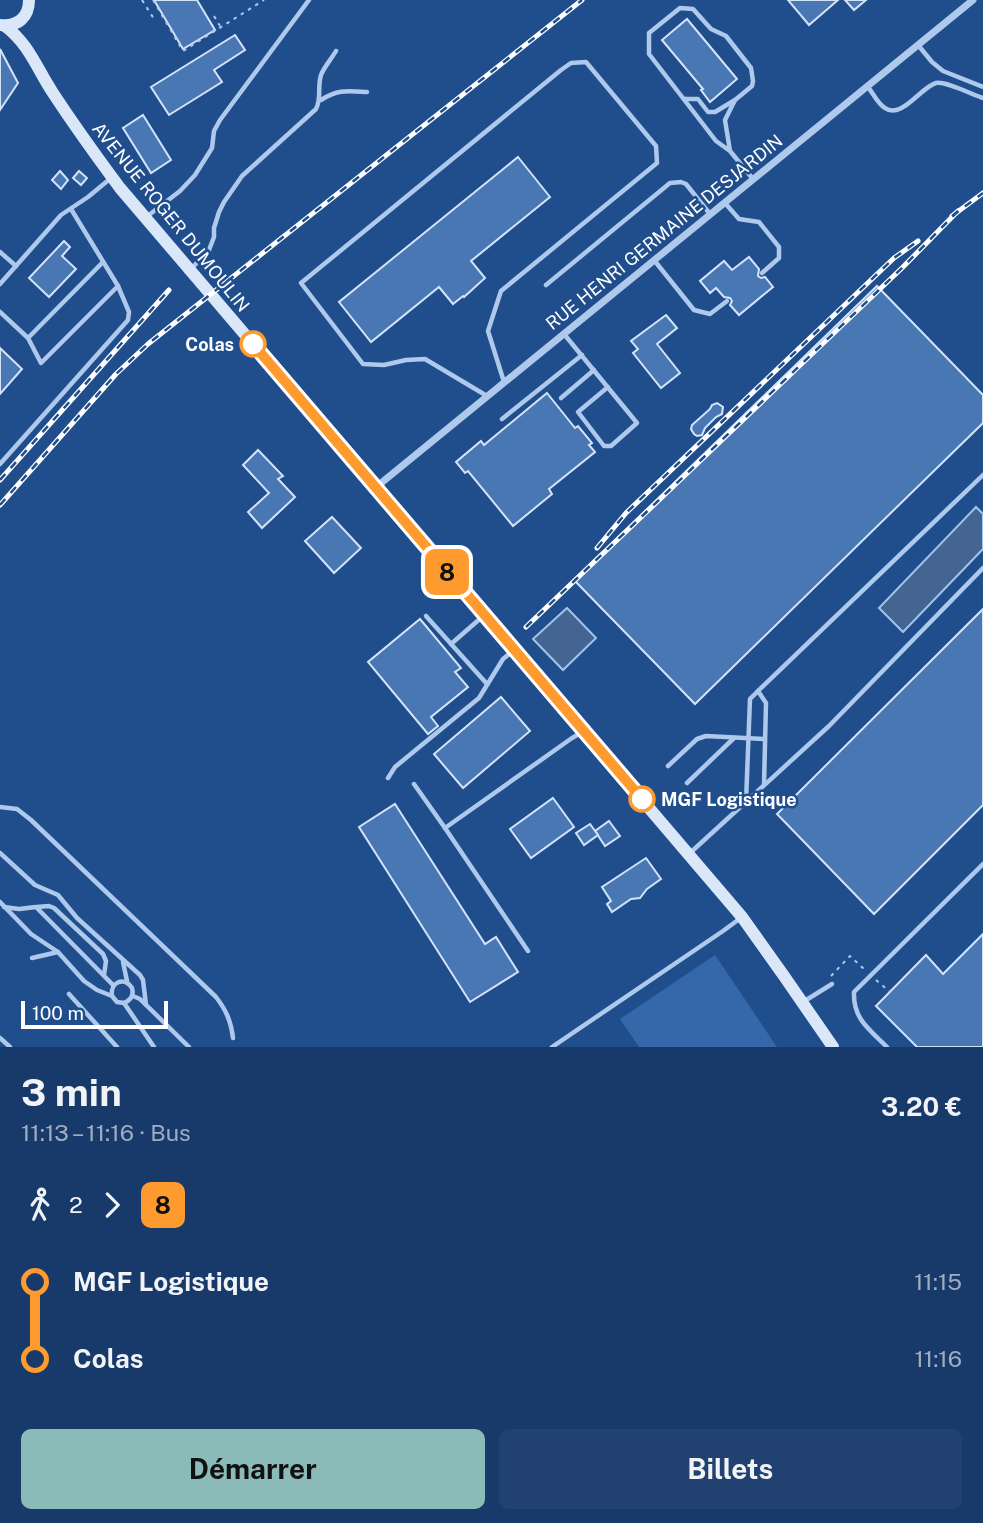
<!DOCTYPE html>
<html lang="fr">
<head>
<meta charset="utf-8">
<style>
	body { margin:0; font-family:"Public Sans",sans-serif; background:#214170; color:#f1f3f6; height:100vh; display:flex; flex-direction:column; font-size:26px; white-space:nowrap }
	* { box-sizing:border-box; margin:0 }
	p { font-size:23px; color:#9fadc1 }
	.icon { flex:none; width:38px; height:38px; fill:none; stroke:currentColor; stroke-width:2; stroke-linecap:round; stroke-linejoin:round }
	.map { position:relative; height:1047px; overflow:hidden }
	.side { display:flex; flex-direction:column; background:#183a6a; flex:1 }
	.side>* { flex:none }
	.badge { padding:0 14px; border-radius:10px; font-size:24px; line-height:46px }
	.scale { position:absolute; left:21px; bottom:18px; width:147px; box-sizing:border-box; padding-left:7px; border:4px solid #fff; border-top:0; font-size:19px; line-height:24px; white-space:nowrap; color:#fff; -webkit-text-stroke:5px #204e8d; paint-order:stroke }
	.map>.badge { position:absolute; translate:-50% -50%; box-shadow:0 0 0 4px #fff }
	.legs { display:flex; align-items:center; gap:10px; height:77px; padding:0 21px; font-size:23px }
	.legs p { margin-inline-start:auto }
	.overview { display:flex; align-items:center; justify-content:space-between; height:119px; padding:0 21px }
	h1 { font-size:38px; font-weight:700; line-height:52px }
	.action { display:flex; gap:14px; margin-top:auto; padding:14px 21px }
	.action a { flex:1; height:80px; border-radius:10px; background:#8bbbb9; color:#111; font-size:28px; font-weight:700; line-height:80px; text-align:center }
	.action a+a { background:#214170; color:#f1f3f6 }
	ul { padding:0 21px; list-style:none }
	li { display:flex; align-items:center; gap:24px; height:77px; font-size:26px }
	li i { display:grid; place-items:center; width:10px; height:100%; margin:0 9px; background:currentColor }
	li i::after { content:''; width:18px; height:18px; margin:-9px; border:5px solid; border-radius:50%; background:#183a6a }
	li p { margin-inline-start:auto }
	li:first-child i { background:linear-gradient(#0000 50%,currentColor 0) }
	li:last-child i { background:linear-gradient(currentColor 50%,#0000 0) }
	.map>svg:first-child { display:block }
	.green { fill:#3468aa }
	.water { fill:#446492; stroke:#a1c4ed; stroke-width:2 }
	.building { fill:#4977b4; stroke:#d3e4f9; stroke-width:2 }
	.lines { fill:none; stroke-linecap:round; stroke-linejoin:round }
	.path { stroke:#aec9ec; stroke-width:2; stroke-dasharray:3.5 5; stroke-linecap:butt }
	.lane { stroke:#aec9ec; stroke-width:4.5 }
	.street { stroke:#aec9ec; stroke-width:7 }
	.secondary { stroke:#dae7f9; stroke-width:12 }
	.rail-casing { stroke:#fff; stroke-width:5 }
	.rail { stroke:#204e8d; stroke-width:2.5; stroke-dasharray:8; stroke-linecap:butt }
	.line-1-casing { stroke:#fff; stroke-width:16 }
	.line-1 { stroke:#fe9a2e; stroke-width:10 }
	.stop-1-dot { fill:#fff; stroke:#fe9a2e; stroke-width:3.5 }
	.labels { text-anchor:middle; dominant-baseline:central; stroke-width:5; stroke-linejoin:round; paint-order:stroke }
	.street-label { font-size:18px; fill:#fff; stroke:#204e8d }
	.stop-label { font-size:18px; font-weight:bold; fill:#fff; stroke:#204e8d; text-anchor:end }
</style>
</head>
<body>
<div class="map">
<svg width="983" height="1047" viewBox="0 0 983 1047">
	<rect width="100%" height="100%" fill="#204e8d"/>
	<!-- green -->
	<path class="green" d="M715,955L777,1047H639L620,1019Z"/>
	<!-- water -->
	<g class="water">
		<path d="M976,507L983,514V549L903,632L879,608Z"/>
		<path d="M567,608L596,638L563,670L533,639Z"/>
	</g>
	<!-- building -->
	<g class="building">
		<path d="M154,0H197L215,30L183,49Z"/>
		<path d="M788,0H838L809,25Z"/>
		<path d="M845,0H866L854,10Z"/>
		<path d="M687,19L737,79L710,102L701,90L703,89L662,40Z"/>
		<path d="M235,35L245,50L214,70L222,82L169,115L151,87Z"/>
		<path d="M0,49L18,83L0,110Z"/>
		<path d="M143,115L171,160L151,173L123,128Z"/>
		<path d="M518,157L550,197L471,261L485,278L464,297L463,296L453,304L439,287L371,342L339,302Z"/>
		<path d="M60,171L68,180L61,189L52,180Z"/>
		<path d="M79,171L87,178L81,185L73,178Z"/>
		<path d="M64,241L70,247L62,256L76,269L49,297L29,278Z"/>
		<path d="M749,257L759,269L758,276L761,278L765,277L773,287L739,315L730,305L732,301L730,298L724,297L716,288L710,293L700,281L724,261L732,270Z"/>
		<path d="M877,286L983,395V423L695,704L574,580Z"/>
		<path d="M666,315L677,328L657,344L680,373L661,388L633,353L638,349L631,341Z"/>
		<path d="M0,348L22,369L0,394Z"/>
		<path d="M547,393L575,428L578,426L592,443L589,445L595,452L549,489L552,494L513,526L468,471L465,473L456,462L481,441L484,445Z"/>
		<path d="M717,403L723,407L722,414L716,417L705,428L702,435L697,436L694,434L691,429L692,425L710,409L712,405Z"/>
		<path d="M258,450L283,476L278,479L295,497L262,528L248,512L269,493L243,465Z"/>
		<path d="M332,517L361,548L334,573L305,541Z"/>
		<path d="M983,609V805L874,914L777,814Z"/>
		<path d="M420,619L461,668L455,672L468,687L431,717L438,726L428,734L368,662Z"/>
		<path d="M501,697L530,731L463,788L434,754Z"/>
		<path d="M553,798L574,827L531,858L510,829Z"/>
		<path d="M395,804L485,944L496,937L518,972L470,1002L359,827Z"/>
		<path d="M609,821L620,836L605,846L595,831Z"/>
		<path d="M590,824L598,835L584,845L576,833Z"/>
		<path d="M646,858L661,879L647,889L640,898L631,899L612,912L607,904L611,901L602,887Z"/>
		<path d="M983,934V1047H917L876,1006L926,955L943,974Z"/>
	</g>
	<g class="lines">
		<!-- path -->
		<g class="path">
			<path d="M142,0L154,19"/>
			<path d="M153,0L183,51L264,0"/>
			<path d="M214,16L220,26"/>
			<path d="M831,976L850,956L864,969"/>
			<path d="M876,980L890,992"/>
		</g>
		<!-- lane -->
		<g class="lane">
			<path d="M918,45L932,62L943,71L983,87"/>
			<path d="M868,87C873,93 878,104 885,108C901,120 921,87 936,83C946,81 973,95 983,98"/>
			<path d="M684,99H698L708,112H715L735,100"/>
			<path d="M321,100C338,89 348,91 367,92"/>
			<path d="M730,151L725,120L735,100L752,86L753,81L751,68L726,36L711,29L693,9L680,8L649,33V54L716,141L730,151L753,179"/>
			<path d="M725,203L739,219L759,222L779,247V258L762,273"/>
			<path d="M145,218L180,191L195,175L212,148L214,131L220,120L309,0"/>
			<path d="M0,252L16,266"/>
			<path d="M654,260L694,310L710,314L727,301"/>
			<path d="M190,270L209,250L214,237V228L219,212L224,202L242,176L316,109C322,97 317,88 321,75C324,67 332,58 336,51"/>
			<path d="M0,284L61,215L88,197L111,178"/>
			<path d="M546,285L670,183L681,182L686,184L710,214"/>
			<path d="M0,312L28,338L41,363L118,286L71,209"/>
			<path d="M564,334L637,423L611,446H604L578,412L608,387"/>
			<path d="M28,338L103,262"/>
			<path d="M487,396L425,359L406,360L384,365L363,364L301,283L561,70L571,63L586,62L656,146L657,163L501,291L488,331L504,382"/>
			<path d="M561,398L594,370"/>
			<path d="M502,419L582,355"/>
			<path d="M0,464L128,320L129,312L118,286"/>
			<path d="M426,616L487,684"/>
			<path d="M451,644L482,617"/>
			<path d="M758,691L983,475"/>
			<path d="M668,766L697,739L706,736L765,739"/>
			<path d="M388,778L395,767L479,698L503,659L513,651"/>
			<path d="M687,783L734,738"/>
			<path d="M414,784L445,828L572,738L581,733"/>
			<path d="M746,802L750,699L758,691L766,703L764,785"/>
			<path d="M0,807L17,809L31,820L216,997C226,1010 231,1021 233,1038"/>
			<path d="M445,828L528,951"/>
			<path d="M0,853L35,885L58,895L77,918L140,975L143,980L146,1005"/>
			<path d="M690,853L829,726L983,568"/>
			<path d="M0,902L31,934L58,952L84,981L97,990L112,996L117,1002L124,1003C131,1000 134,995 132,988C124,976 110,982 112,996"/>
			<path d="M4,907L19,909L36,907L113,985"/>
			<path d="M37,907L49,906L54,908L103,954L106,961L104,975"/>
			<path d="M32,958L58,952"/>
			<path d="M123,962L127,981"/>
			<path d="M69,994L117,1047"/>
			<path d="M133,996L140,999L189,1047"/>
			<path d="M803,1002L832,984"/>
			<path d="M124,1003L154,1047"/>
			<path d="M0,1038L10,1047"/>
			<path d="M552,1047L723,931L742,917"/>
			<path d="M887,1047C869,1029 853,1019 854,992L983,864"/>
		</g>
		<!-- street -->
		<path class="street" d="M375,488L973,0"/>
		<!-- secondary -->
		<g class="secondary">
			<path d="M0,25C18,27 29,17 29,0"/>
			<path d="M5,26C29,44 37,69 53,93C74,125 97,157 120,188L742,917L784,976L833,1047"/>
		</g>
		<!-- rail casing -->
		<g class="rail-casing">
			<g id="rail">
				<path d="M952,216L983,193"/>
				<path d="M0,480L169,290"/>
				<path d="M0,505L116,374L148,344L582,0"/>
				<path d="M597,548L626,513L894,258L918,241"/>
				<path d="M526,627L903,267L958,211"/>
			</g>
		</g>
		<!-- rail -->
		<use href="#rail" class="rail"/>
	</g>
	<g class="lines">
		<!-- line-1 casing -->
		<g class="line-1-casing">
			<path id="line-1" d="M253,344L642,799"/>
		</g>
		<!-- line-1 -->
		<use href="#line-1" class="line-1"/>
	</g>
	<!-- markers -->
	<g class="stop-1-dot">
		<circle cx="253" cy="344" r="12"/>
		<circle cx="642" cy="799" r="12"/>
	</g>
	<g class="labels">
		<!-- street labels -->
		<g class="street-label">
			<text transform="translate(171 217) rotate(51)">AVENUE ROGER DUMOULIN</text>
			<text transform="translate(664 232) rotate(-39)">RUE HENRI GERMAINE DESJARDIN</text>
		</g>
		<!-- stop labels -->
		<g class="stop-label">
			<text x="234" y="344">Colas</text>
			<text x="661" y="799" text-anchor="start">MGF Logistique</text>
		</g>
	</g>
</svg>
<div class="scale">100 m</div>
<b class="badge" style="left:447px;top:572px;background:#fe9a2e;color:#111">8</b>
</div>
<section class="side">
<div class="overview"><div><h1>3 min</h1><p>11:13 – 11:16 · Bus</p></div><b>3.20 €</b></div>
<div class="legs"><svg class="icon" aria-label="walk" viewBox="0 0 24 24"><circle cx="13" cy="4" r="2"/><path d="M13 8l-2 6 4 7M11 14l-3 7M7 12l3-4h3l4 4"/></svg>2<svg class="icon" aria-label="forward" viewBox="0 0 24 24"><path d="M9 5l7 7-7 7"/></svg><b class="badge" style="background:#fe9a2e;color:#111">8</b></div>
<ul>
<li><i style="color:#fe9a2e"></i><b>MGF Logistique</b><p>11:15</p></li>
<li><i style="color:#fe9a2e"></i><b>Colas</b><p>11:16</p></li>
</ul>
<div class="action"><a>Démarrer</a><a>Billets</a></div>
</section>
</body>
</html>
